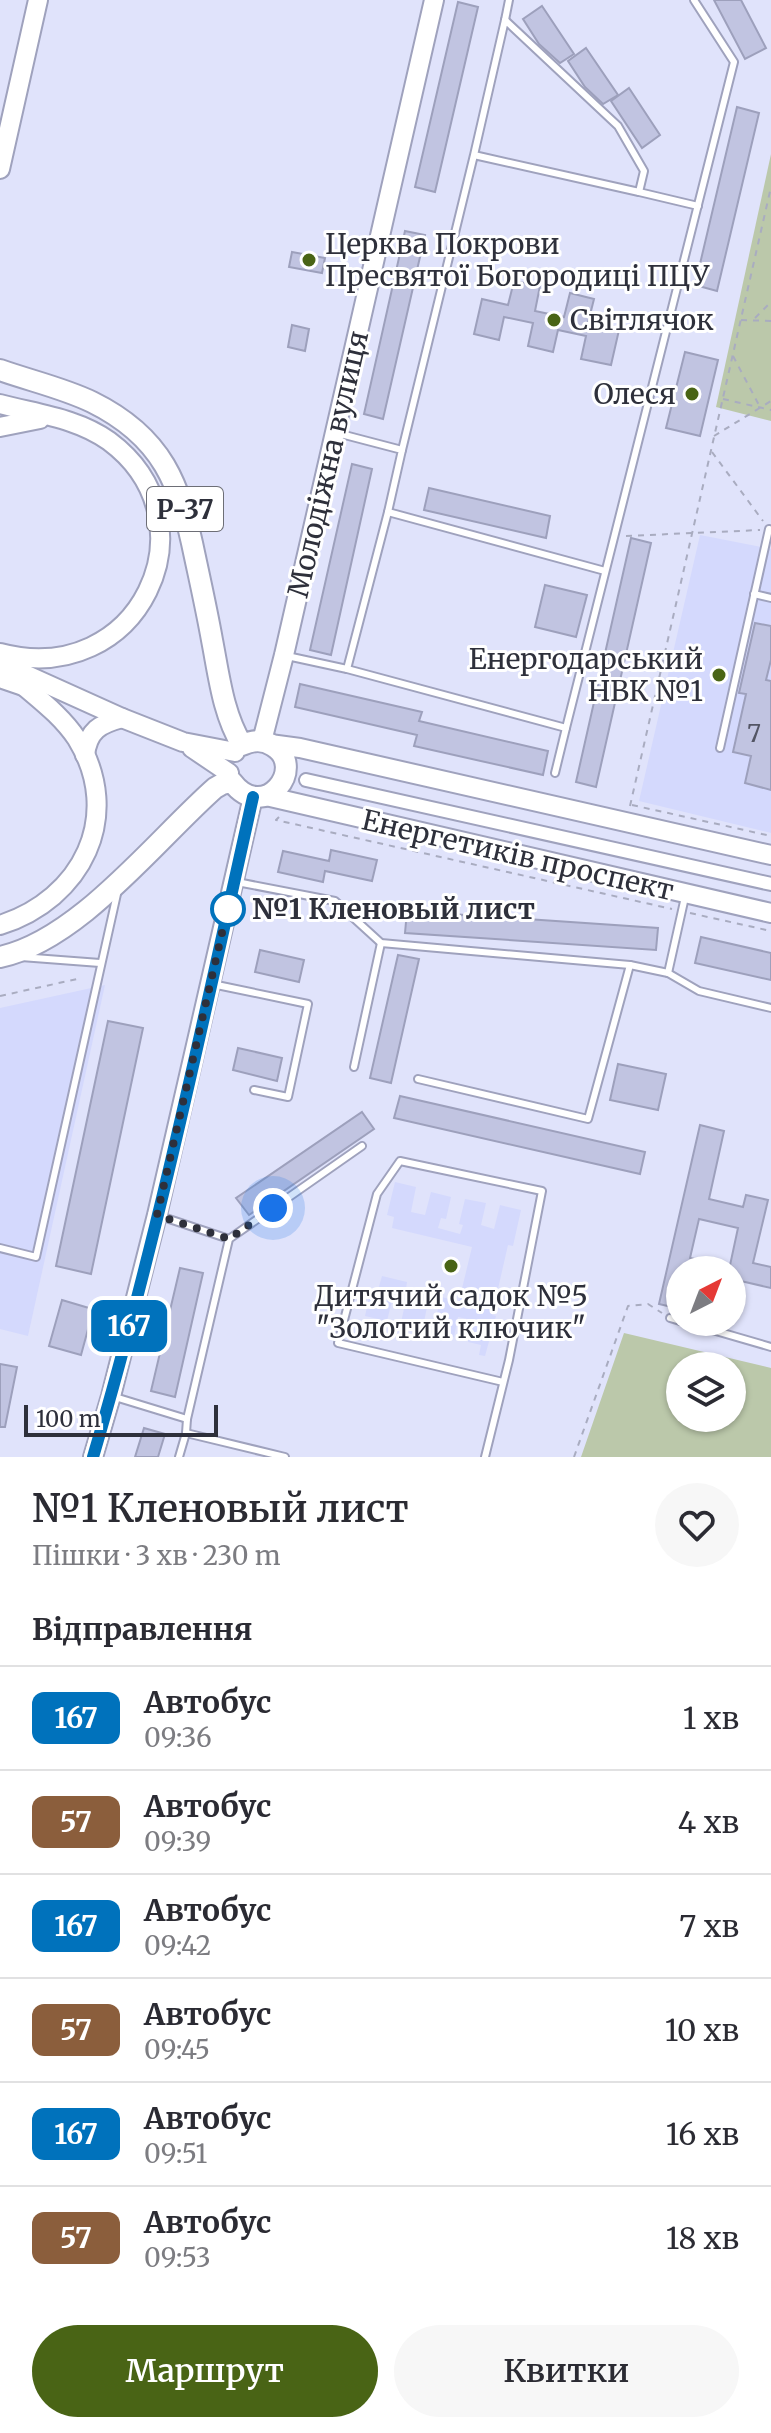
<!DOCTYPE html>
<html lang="uk">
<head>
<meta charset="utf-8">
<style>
	body { margin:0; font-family:Merriweather,serif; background:#f7f7f7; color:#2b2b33; height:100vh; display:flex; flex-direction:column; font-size:30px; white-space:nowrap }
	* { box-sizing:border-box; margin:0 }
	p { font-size:26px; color:#7c7c81 }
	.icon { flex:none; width:44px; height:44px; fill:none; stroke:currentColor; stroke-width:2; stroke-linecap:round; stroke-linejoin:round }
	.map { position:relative; height:1457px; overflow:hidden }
	.drawer { display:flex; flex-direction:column; background:#fff; flex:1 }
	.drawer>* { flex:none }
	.badge { padding:0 16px; border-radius:12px; font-size:28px; line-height:52px }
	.needle { width:52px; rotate:42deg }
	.fabs { position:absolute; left:666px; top:1256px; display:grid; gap:16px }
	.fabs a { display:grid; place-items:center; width:80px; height:80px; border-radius:50%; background:#fff; box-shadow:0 2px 6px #0004; font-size:40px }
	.scale { position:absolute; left:24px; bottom:20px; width:194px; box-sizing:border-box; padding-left:8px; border:4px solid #2e303b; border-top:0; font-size:22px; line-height:28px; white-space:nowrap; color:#2e303b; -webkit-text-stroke:6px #fff; paint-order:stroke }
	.you { position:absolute; width:40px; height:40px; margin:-20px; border:6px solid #fff; border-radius:50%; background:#1a73e8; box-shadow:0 0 0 12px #1a73e833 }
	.map>.badge { position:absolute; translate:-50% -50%; box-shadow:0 0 0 4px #fff }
	h2 { padding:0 32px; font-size:30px; line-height:72px }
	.round { display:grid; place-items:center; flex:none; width:84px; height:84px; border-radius:42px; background:#f7f7f7 }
	.headline { display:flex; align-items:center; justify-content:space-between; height:136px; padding:0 32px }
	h1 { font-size:38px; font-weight:600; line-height:60px }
	.primary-button { display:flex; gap:16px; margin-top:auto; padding:16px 32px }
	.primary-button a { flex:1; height:92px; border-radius:48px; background:#496415; color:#fff; font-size:32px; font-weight:600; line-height:92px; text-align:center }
	.primary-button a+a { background:#f7f7f7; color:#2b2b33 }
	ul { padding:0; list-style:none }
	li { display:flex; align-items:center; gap:24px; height:104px; padding:0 32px; border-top:2px solid #e1e1e2 }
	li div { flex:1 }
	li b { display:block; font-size:30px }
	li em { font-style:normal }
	li .badge { min-width:88px; font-weight:700; text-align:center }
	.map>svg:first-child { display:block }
	.built { fill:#d4d9fd }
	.green { fill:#bbc8aa; fill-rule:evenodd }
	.building { fill:#c1c4e1; stroke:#9da0bc; stroke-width:2 }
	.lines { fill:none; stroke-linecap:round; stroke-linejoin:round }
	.lane-casing { stroke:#9fa2bd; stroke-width:10 }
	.street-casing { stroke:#9fa2bd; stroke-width:16 }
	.secondary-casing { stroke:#9fa2bd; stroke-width:22 }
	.primary-casing { stroke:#9fa2bd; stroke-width:24 }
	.path { stroke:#a9acc0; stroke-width:2; stroke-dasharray:6 6; stroke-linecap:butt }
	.lane { stroke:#fff; stroke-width:6 }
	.street { stroke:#fff; stroke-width:12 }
	.secondary { stroke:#fff; stroke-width:18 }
	.primary { stroke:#fff; stroke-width:20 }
	.line-casing { stroke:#fff; stroke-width:18 }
	.line { stroke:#0072bc; stroke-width:12 }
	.walk { stroke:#2e303b; stroke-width:8; stroke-dasharray:0 14.4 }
	.poi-dot { fill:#496415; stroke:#fff; stroke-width:3 }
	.stop-dot { fill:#fff; stroke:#0072bc; stroke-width:4 }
	.labels { text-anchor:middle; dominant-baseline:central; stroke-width:6; stroke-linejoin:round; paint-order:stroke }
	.number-label { font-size:24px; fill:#535564 }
	.shield { fill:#fff; stroke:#6d6e76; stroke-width:2 }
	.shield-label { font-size:26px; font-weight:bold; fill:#2e303b }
	.poi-label { font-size:28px; fill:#2e303b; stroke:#fff; text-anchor:start }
	.street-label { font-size:28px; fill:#2e303b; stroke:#fff }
	.stop-label { font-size:28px; font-weight:bold; fill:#2e303b; stroke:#fff; text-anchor:start }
</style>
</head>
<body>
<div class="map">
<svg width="771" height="1457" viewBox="0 0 771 1457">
	<rect width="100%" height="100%" fill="#e0e3fb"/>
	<!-- built -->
	<g class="built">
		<path d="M700,535L771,549V833L639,801Z"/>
		<path d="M105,985L28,1336L0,1329V1008Z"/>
		<path d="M395,1182L416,1187L411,1212L425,1215L431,1192L451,1197L446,1219L441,1218L438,1228L460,1234L463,1225L459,1224L465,1199L486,1203L481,1225L494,1229L500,1205L521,1210L513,1246L508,1245L492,1315L496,1316L485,1356L479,1355L481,1345L468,1342L472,1320L458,1317L454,1337L433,1333L438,1309L427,1307L422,1332L400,1327L405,1304L392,1301L387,1321L365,1316L371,1289L378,1290L382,1276L407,1282L406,1289L459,1301L472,1247L392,1228L394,1217L387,1215Z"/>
	</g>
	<!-- green -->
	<g class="green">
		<path d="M771,154V421L716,407Z"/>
		<path d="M624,1333L771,1368V1457H581ZM680,1366H732V1418H680Z"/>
	</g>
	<!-- building -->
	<g class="building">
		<path d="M714,0H741L766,48L745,59Z"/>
		<path d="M458,2L478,7L435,192L415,187Z"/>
		<path d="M542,6L574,54L560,63L539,44L523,19Z"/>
		<path d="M586,48L618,95L603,104L585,87L568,61Z"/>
		<path d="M629,88L660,135L642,148L611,101Z"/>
		<path d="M737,107L759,113L717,291L695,285Z"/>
		<path d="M405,231L425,235L383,419L364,414Z"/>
		<path d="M292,252L325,258L322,273L289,267Z"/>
		<path d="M514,281L540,286L535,311L564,317L570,293L594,299L588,323L619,330L611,365L581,359L586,336L558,330L553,352L528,346L533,323L504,317L499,340L474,334L482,299L508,305Z"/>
		<path d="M292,325L309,329L305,351L288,347Z"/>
		<path d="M685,352L718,360L700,436L666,428Z"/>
		<path d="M352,464L372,469L331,655L310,650Z"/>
		<path d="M429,488L550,516L546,538L424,510Z"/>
		<path d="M631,538L651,543L596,787L576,782Z"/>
		<path d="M545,585L587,595L576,637L535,627Z"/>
		<path d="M755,623L771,626V660L766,680L771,681V790L745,783L751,756L733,752L746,694L739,693Z"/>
		<path d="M300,684L422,712L419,721L548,751L543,775L414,746L417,735L295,707Z"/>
		<path d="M331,850L377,860L372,881L325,871L323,882L278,872L283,851L329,861Z"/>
		<path d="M407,911L658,928L656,950L405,933Z"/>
		<path d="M701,937L771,953V980L695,963Z"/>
		<path d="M260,950L304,960L299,982L255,972Z"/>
		<path d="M398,955L419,959L391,1083L370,1078Z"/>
		<path d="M108,1021L143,1028L91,1274L56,1266Z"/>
		<path d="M238,1048L282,1058L277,1081L233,1070Z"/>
		<path d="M618,1064L666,1074L658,1110L610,1100Z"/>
		<path d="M400,1096L645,1152L640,1174L394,1118Z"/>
		<path d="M362,1112L374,1129L249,1215L236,1198Z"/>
		<path d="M700,1125L724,1131L709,1199L743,1207L746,1195L768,1200L753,1263L771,1267V1288L732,1279V1270H729L738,1228L699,1219L690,1258L727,1266L726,1270H680V1309L659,1304Z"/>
		<path d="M180,1268L203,1273L175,1397L151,1391Z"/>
		<path d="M62,1300L99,1311L96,1323L90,1322L81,1355L49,1346Z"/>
		<path d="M0,1364L17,1367L5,1427H0Z"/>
		<path d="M144,1428L165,1434L158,1457H135Z"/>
	</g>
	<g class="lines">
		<!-- lane casing -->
		<g class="lane-casing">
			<g id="lane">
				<path d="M505,20L509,0"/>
				<path d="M639,192L698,206"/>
				<path d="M337,433L402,450L388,512L347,669"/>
				<path d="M402,450L474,155L639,192L644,171L618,126L505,20L474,155"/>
				<path d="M388,512L605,571"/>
				<path d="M754,594L771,598"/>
				<path d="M287,656L347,669L566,728L734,62L694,0"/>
				<path d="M720,748L769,529"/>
				<path d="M555,773L566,728"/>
				<path d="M237,882L335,901L381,943L630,965L668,973L699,991L771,1008"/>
				<path d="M21,957L100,963"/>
				<path d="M668,973L685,897"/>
				<path d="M212,984L308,1004L288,1097L254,1090"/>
				<path d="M354,1067L381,943"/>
				<path d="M418,1079L588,1119L630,965"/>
				<path d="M160,1216L229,1239"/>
				<path d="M0,1248L36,1257L117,894"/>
				<path d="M670,1318L680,1321"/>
				<path d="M685,1322L771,1347"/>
				<path d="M115,1397L187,1419"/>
				<path d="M186,1433L285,1457"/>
				<path d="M179,1457L186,1433L187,1419L229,1239L362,1146"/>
				<path d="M485,1457L509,1360L542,1191L400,1161L377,1194L338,1343L503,1382"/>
			</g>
		</g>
		<!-- street casing -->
		<g class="street-casing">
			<path id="street" d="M306,780L771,884"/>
		</g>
		<!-- secondary casing -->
		<g class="secondary-casing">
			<g id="secondary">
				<path d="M0,169L38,0"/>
				<path d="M0,404C37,414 77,418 109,441C218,522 139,690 0,653"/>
				<path d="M0,427L40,419"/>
				<path d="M0,663L122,718L183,742L235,752"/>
				<path d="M0,678L35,690"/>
				<path d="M262,741L284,655L434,0"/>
				<path d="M270,744L300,748L771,855"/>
				<path d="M192,748L229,773"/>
				<path d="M85,755C88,730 100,724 122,718"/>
				<path d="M266,796L771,913"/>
				<path d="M0,925C82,899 124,816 77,739C63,718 44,703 25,687"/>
				<path d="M93,1457L111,1396L157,1215L253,797"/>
			</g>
		</g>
		<!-- primary casing -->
		<g class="primary-casing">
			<path id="primary" d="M0,370C31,381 63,388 92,402C163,437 180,484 195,557C201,585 207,612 212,640C219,676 223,714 242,745C253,740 263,739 273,746C308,767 264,824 232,782L222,784L215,788C155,841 79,940 0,957"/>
		</g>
		<!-- path -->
		<g class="path">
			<path d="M755,318L771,302"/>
			<path d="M741,320L771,321"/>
			<path d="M733,356L760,407"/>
			<path d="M723,399L771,410"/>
			<path d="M714,436L771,401"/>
			<path d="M712,452L763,521"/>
			<path d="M626,536L760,530"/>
			<path d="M632,805L771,836"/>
			<path d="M630,806L771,187"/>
			<path d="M279,817L276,820L672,909"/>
			<path d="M690,913L771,931"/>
			<path d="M0,996L77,979"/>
			<path d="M574,1457L628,1306L648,1304L662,1313"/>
		</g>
		<!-- lane -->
		<use href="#lane" class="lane"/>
		<!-- street -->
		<use href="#street" class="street"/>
		<!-- secondary -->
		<use href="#secondary" class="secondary"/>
		<!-- primary -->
		<use href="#primary" class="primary"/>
	</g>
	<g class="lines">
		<!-- line casing -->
		<g class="line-casing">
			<path id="line" d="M93,1457C157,1241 204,1017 253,797"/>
		</g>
		<!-- line -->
		<use href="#line" class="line"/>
		<!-- walk -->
		<path class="walk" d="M228,909V907L157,1215L229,1239L273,1208"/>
	</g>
	<!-- markers -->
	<g class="poi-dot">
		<circle cx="309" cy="260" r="8"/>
		<circle cx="554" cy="320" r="8"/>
		<circle cx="692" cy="394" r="8"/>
		<circle cx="719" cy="675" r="8"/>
		<circle cx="451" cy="1266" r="8"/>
	</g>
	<circle class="stop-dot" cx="228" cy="909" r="16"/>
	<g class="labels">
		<!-- number labels -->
		<g class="number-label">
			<text x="754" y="733">7</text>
		</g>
		<!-- shield labels -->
		<rect class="shield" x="147" y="487" width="76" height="44" rx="6"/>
		<g class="shield-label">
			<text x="185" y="509">Р-37</text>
		</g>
		<!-- poi labels -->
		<g class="poi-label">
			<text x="325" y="244">Церква Покрови<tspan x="325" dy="32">Пресвятої Богородиці ПЦУ</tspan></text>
			<text x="570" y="320">Світлячок</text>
			<text x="676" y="394" text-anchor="end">Олеся</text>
			<text x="703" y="659" text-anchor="end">Енергодарський<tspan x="703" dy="32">НВК №1</tspan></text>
			<text x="451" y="1296" text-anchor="middle">Дитячий садок №5<tspan x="451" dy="32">"Золотий ключик"</tspan></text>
		</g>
		<!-- street labels -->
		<g class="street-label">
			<text transform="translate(328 464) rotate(-77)">Молодіжна вулиця</text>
			<text transform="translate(518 855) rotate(13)">Енергетиків проспект</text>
		</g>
		<!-- stop labels -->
		<g class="stop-label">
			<text x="252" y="909">№1 Кленовый лист</text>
		</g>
	</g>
</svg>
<div class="fabs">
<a><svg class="needle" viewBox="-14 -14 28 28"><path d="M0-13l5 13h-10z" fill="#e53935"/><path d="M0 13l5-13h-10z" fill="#7c7c81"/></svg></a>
<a><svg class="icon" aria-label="layers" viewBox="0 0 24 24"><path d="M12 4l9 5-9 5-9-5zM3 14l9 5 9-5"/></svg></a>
</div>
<div class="scale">100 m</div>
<div class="you" style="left:273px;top:1208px"></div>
<b class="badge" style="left:129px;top:1326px;background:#0072bc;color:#fff">167</b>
</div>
<section class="drawer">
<div class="headline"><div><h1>№1 Кленовый лист</h1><p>Пішки · 3 хв · 230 m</p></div><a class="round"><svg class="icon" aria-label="heart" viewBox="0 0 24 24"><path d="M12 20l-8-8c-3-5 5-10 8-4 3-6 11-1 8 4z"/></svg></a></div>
<h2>Відправлення</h2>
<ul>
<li><span class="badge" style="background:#0072bc;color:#fff">167</span><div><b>Автобус</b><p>09:36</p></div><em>1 хв</em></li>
<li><span class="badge" style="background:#8b5e3c;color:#fff">57</span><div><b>Автобус</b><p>09:39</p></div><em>4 хв</em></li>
<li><span class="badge" style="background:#0072bc;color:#fff">167</span><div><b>Автобус</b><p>09:42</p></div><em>7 хв</em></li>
<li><span class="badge" style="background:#8b5e3c;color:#fff">57</span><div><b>Автобус</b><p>09:45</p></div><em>10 хв</em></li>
<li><span class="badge" style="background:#0072bc;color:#fff">167</span><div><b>Автобус</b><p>09:51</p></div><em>16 хв</em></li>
<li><span class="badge" style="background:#8b5e3c;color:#fff">57</span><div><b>Автобус</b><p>09:53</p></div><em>18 хв</em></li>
</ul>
<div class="primary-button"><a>Маршрут</a><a>Квитки</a></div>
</section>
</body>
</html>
